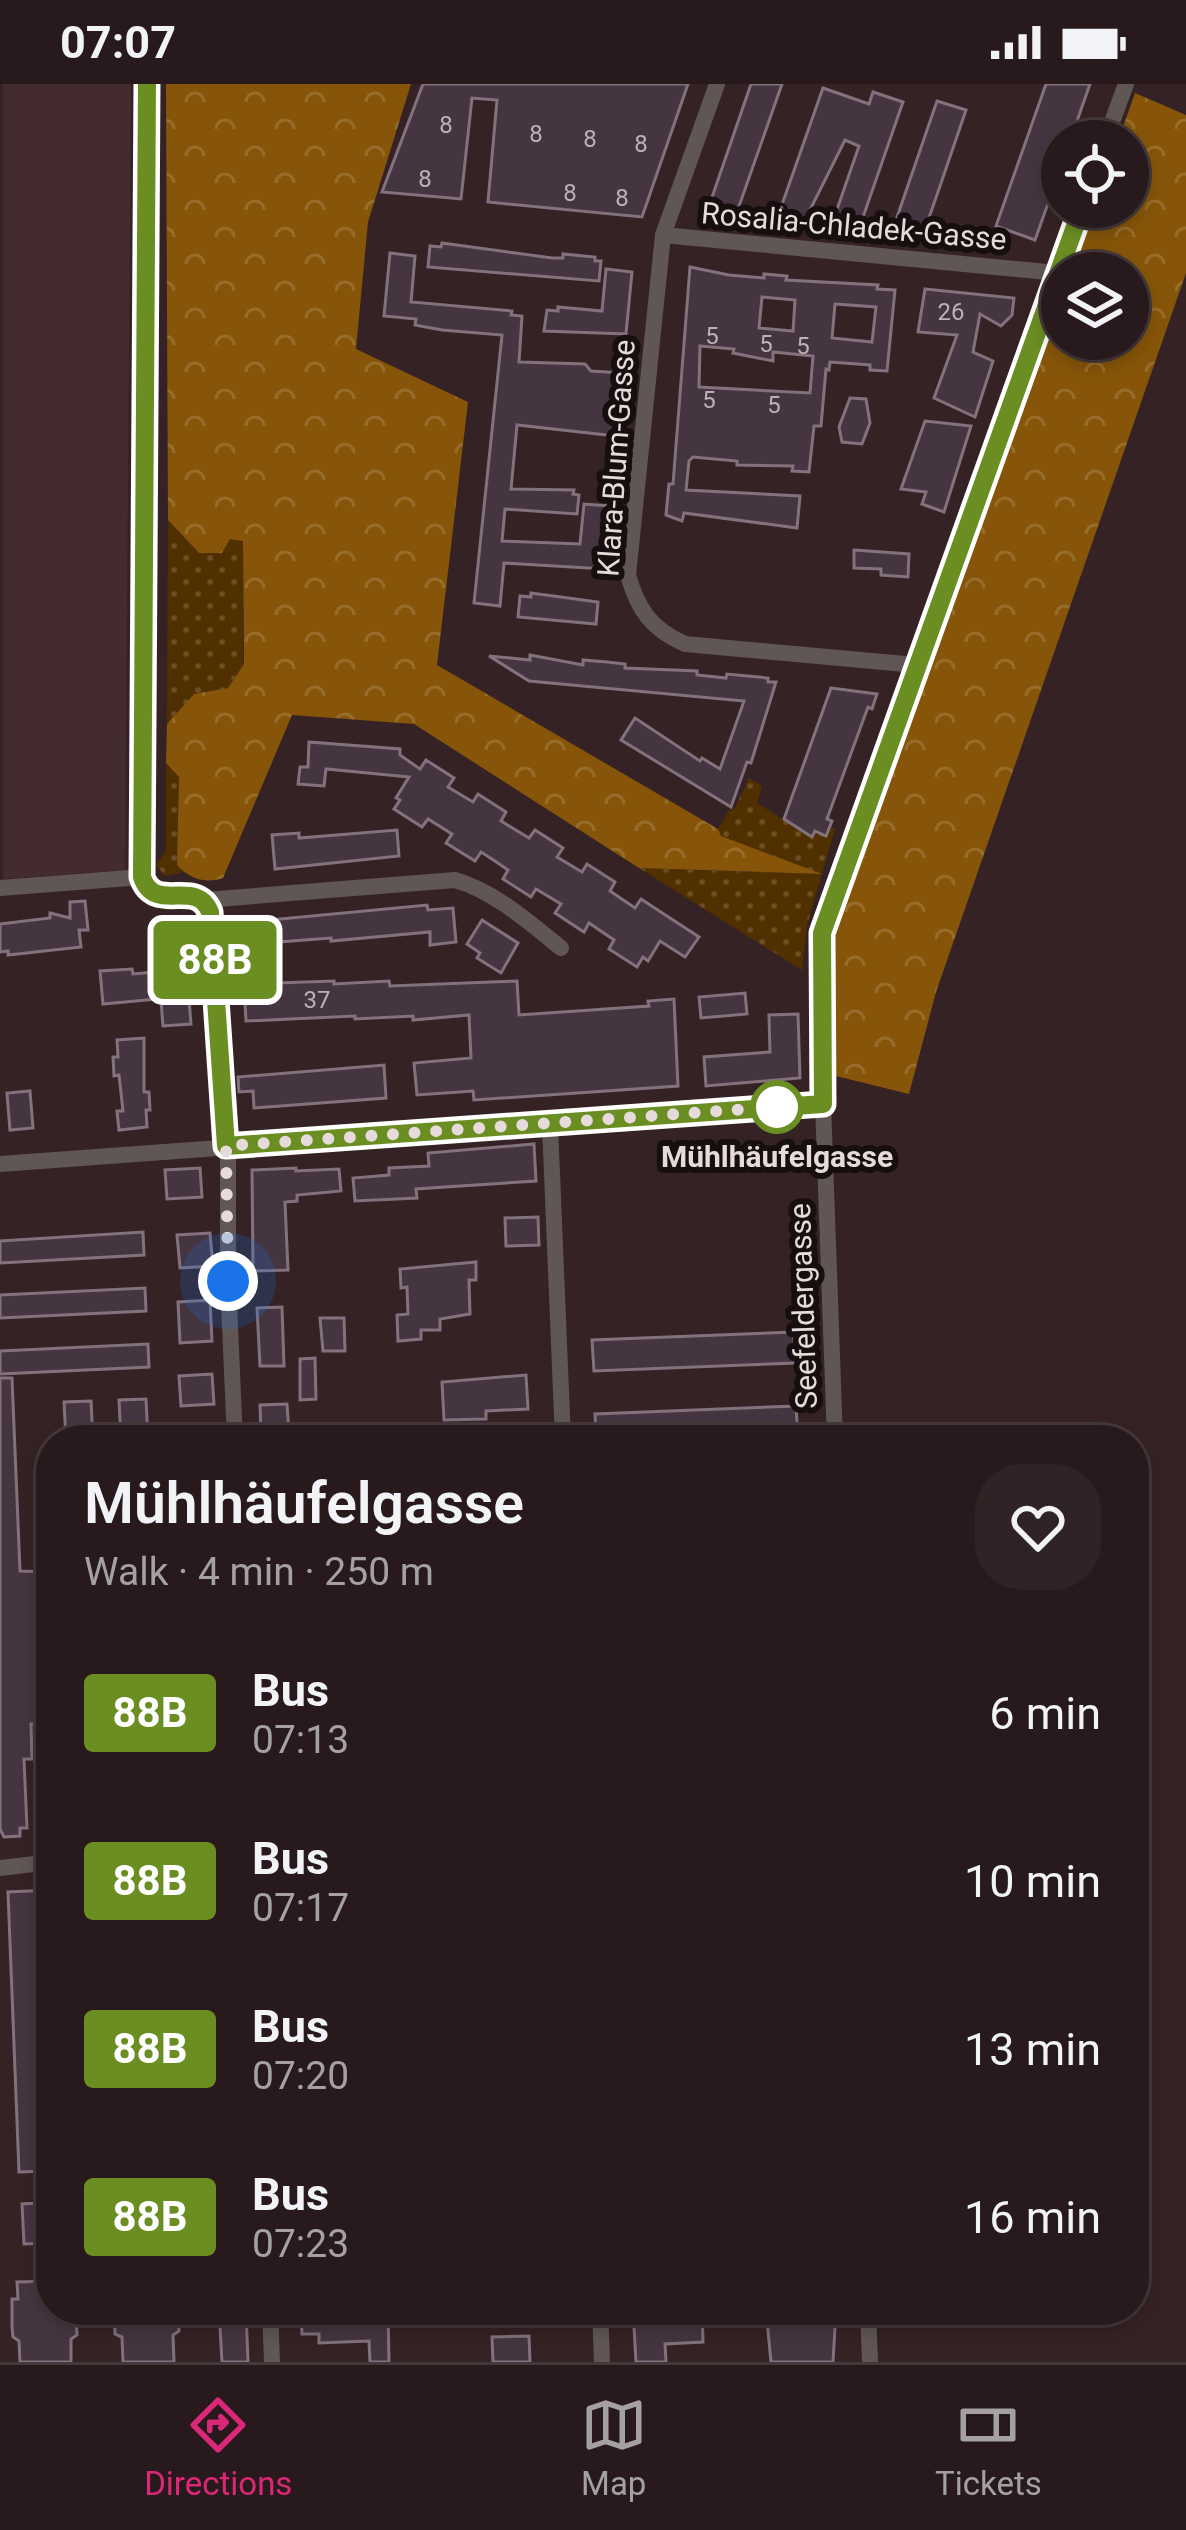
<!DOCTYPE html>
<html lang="en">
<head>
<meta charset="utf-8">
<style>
	body { margin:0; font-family:Roboto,sans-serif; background:#302325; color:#f1f3f6; height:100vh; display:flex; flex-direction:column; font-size:45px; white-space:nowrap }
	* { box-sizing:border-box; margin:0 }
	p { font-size:39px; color:#a5a1a3 }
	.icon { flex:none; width:66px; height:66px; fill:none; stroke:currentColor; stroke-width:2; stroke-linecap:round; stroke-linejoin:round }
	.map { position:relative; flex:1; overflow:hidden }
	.side { position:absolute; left:36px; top:1341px; width:1113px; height:900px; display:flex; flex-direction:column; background:#281a1c; border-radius:48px; box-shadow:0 6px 18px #0003,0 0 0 3px #44383b }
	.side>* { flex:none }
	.badge { padding:0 24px; border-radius:9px; font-size:42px; line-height:78px }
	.fabs { position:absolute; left:1041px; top:36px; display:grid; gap:24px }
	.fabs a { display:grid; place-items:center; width:108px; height:108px; border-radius:50%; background:#281a1c; box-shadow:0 6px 18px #0003,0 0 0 3px #44383b; font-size:60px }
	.you { position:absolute; width:60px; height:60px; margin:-30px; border:9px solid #fff; border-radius:50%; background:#1a73e8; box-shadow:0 0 0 18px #1a73e833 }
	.map>.badge { position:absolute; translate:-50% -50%; box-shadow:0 0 0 6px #fff }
	.round { display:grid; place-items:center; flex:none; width:126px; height:126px; border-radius:48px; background:#302325 }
	.summary { display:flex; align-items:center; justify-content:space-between; height:204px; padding:0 48px }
	h1 { font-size:57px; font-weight:600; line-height:90px }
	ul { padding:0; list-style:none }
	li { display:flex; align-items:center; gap:36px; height:168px; padding:0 48px }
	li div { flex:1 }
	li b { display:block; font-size:45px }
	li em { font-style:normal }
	li .badge { min-width:132px; font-weight:700; text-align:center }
	.status { display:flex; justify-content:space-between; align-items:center; height:84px; padding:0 60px; background:#281a1c; direction:ltr }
	.status svg { height:33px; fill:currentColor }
	.tabs { display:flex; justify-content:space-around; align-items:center; height:168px; border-top:3px solid #44383b; background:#281a1c; font-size:33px; color:#a5a1a3 }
	.tabs a { display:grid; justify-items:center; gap:6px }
	.tabs .current { color:#db2777 }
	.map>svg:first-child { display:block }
	.built { fill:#442b30 }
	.grass { fill:url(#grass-dots) }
	.forest { fill:url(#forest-crowns) }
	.building { fill:#453540; stroke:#83717e; stroke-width:3; fill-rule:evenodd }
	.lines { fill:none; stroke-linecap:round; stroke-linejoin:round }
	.minor { stroke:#605754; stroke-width:16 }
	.line-casing { stroke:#fff; stroke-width:27 }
	.line { stroke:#6b8e23; stroke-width:18 }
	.walk { stroke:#e7dadb; stroke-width:12; stroke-dasharray:0 21.6 }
	.stop-dot { fill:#fff; stroke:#6b8e23; stroke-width:6 }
	.labels { text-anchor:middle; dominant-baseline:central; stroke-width:12; stroke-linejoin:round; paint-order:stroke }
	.number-label { font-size:24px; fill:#beb1b4 }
	.street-label { font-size:30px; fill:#e7dadb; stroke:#170e10 }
	.stop-label { font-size:30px; font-weight:bold; fill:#e7dadb; stroke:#170e10 }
</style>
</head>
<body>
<div class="status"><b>07:07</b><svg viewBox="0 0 49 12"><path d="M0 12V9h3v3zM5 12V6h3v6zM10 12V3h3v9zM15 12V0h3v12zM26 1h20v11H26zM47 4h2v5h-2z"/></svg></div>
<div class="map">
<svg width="1186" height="2278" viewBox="0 0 1186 2278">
	<defs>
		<pattern id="grass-dots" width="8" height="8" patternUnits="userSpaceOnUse" patternTransform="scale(3)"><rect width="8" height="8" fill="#513000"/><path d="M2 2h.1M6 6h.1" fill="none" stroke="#6a4d25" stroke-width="1.8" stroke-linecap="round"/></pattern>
		<pattern id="forest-crowns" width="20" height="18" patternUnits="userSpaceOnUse" patternTransform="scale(3)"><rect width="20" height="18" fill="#865509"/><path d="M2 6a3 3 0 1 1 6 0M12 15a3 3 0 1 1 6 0" fill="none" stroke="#976d2c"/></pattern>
	</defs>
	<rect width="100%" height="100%" fill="#352225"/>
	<!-- built -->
	<path class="built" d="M3,0H131L125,786L3,795Z"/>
	<!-- grass -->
	<g class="grass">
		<path d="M168,436L199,469L230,455L243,456V581L228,604L194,610L167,640Z"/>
		<path d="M166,679L179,693L177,781L183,788L165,792L156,781L166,767Z"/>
		<path d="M749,694L762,702L757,719L811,753L818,738L819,749L826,752L829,743L835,745L807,841L802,886L639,784L818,790L721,752L718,745L729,727L735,724Z"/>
	</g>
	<!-- forest -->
	<g class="forest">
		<path d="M166,0H411L368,138L356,265L468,318L437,581L718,745L721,752L822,790L639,784L414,640L292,631L223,794C206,800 189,795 177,781L179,693L166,679L167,640L194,610L228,604L244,580L243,457L230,455L222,469H199L168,436Z"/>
		<path d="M1135,9L1186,31V189L936,908L909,1010L836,992L832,857L891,679L1062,210V255H1128V189H1070L1094,123H1128V57H1118Z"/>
	</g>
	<!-- building -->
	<g class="building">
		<path d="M423,0H688L642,133L488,118L497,16L472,14L461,115L382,108Z"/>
		<path d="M751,0H782L737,128L708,125Z"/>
		<path d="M1046,0H1090L1070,57H1062V80L1035,156L996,142Z"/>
		<path d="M823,4L869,20L873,8L903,18L861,139L833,137L859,62L845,56L806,134L778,132Z"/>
		<path d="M937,17L966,26L938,108L925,145L894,142Z"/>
		<path d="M442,159L552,174H563V170L595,173V177H601L599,197L428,183L430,162L441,163Z"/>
		<path d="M390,169L415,172L411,218L512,227L511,231L522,232L519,278L585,280L591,287L622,289L616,352L517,341L511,405L574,406L573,410L579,411L577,430L505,425L502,457L580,460L584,420L610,422L604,485L504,479L500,522L474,519L502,251L442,246L415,241L416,235L384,232Z"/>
		<path d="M690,183L729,191L764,194V190L787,192L786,196L878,201L877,205L895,206L887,287L870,286V281L830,278L829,286L826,285L821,342H814L809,388L792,387L793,382L737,381V377L693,373L689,377L686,406L800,412L797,444L684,429L682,437L666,431L669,400H673ZM762,213L795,216L793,247L759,244ZM835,220L876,223L872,258L832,254ZM700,262L734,265L733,269L773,277V268L813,272L810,309L699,303Z"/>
		<path d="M606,185L632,188L626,250L544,247L547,226L558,227V223L602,227Z"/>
		<path d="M925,205L1014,214L1012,231L1001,242L980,230L973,268L993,277L975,333L934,314L957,251L918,248Z"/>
		<path d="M850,314L866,315L870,339L862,360L842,358L839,343Z"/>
		<path d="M925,337L971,342L944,428L922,420L926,408L901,405Z"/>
		<path d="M854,466L909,470L908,493L881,491V485L854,484Z"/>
		<path d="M531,509L598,518L596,540L518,533L520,512L531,513Z"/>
		<path d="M530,571L583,581V576L607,578L625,580V584L697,587V591L726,594L727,590L768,594V598H776L751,679L747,678L731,723L621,656L635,634L700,677L702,674L720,685L744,617L529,597L489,572L530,576Z"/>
		<path d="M831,604L877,610L872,625L868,623L827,735L832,737L826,752L815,747L812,753L784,735Z"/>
		<path d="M309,658L400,665V671L420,685L426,676L454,694L448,703L473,718L478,710L506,728L501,737L529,754L535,746L563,764L557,773L582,788L587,780L615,798L610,807L635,824L641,815L699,853L685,873L660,857L648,877L643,873L637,883L609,865L614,856L589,839L584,848L555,829L561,820L536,805L531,813L503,795L508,786L495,777L481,768L475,777L446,759L452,750L428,735L422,743L394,725L400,716L396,714L409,693L326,685L324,702L298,700L300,683H308Z"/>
		<path d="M397,746L399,772L275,785L272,751L299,749V754Z"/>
		<path d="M85,817L88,846H79L81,863L8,871V867L0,868V840L50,834V829L70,834V818Z"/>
		<path d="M427,821L428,826L453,824L456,858L430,861V848L331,857V854L266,859L267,871L242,873L239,839Z"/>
		<path d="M482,836L518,859L501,889L477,874L480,869L467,860Z"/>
		<path d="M132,885L133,890L156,888L158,915L103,920L100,887Z"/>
		<path d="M334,897V900L389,897L390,902L517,897L519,931L649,922L648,917L674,915L678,1002L474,1016L473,1007L417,1011L414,979L471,974L469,931L413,936V932L355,935V932L246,937L244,900Z"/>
		<path d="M745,909L747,930L701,934L699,913Z"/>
		<path d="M189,915L191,940L163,942L161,917Z"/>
		<path d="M798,930L800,994L706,1002L704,973L770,968L769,931Z"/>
		<path d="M144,954V1008H149L150,1026H146L147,1043L119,1046L117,1027H123L119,991L114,992L113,973H118L117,956Z"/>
		<path d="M384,981L386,1014L254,1024L253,1007L239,1008L238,993Z"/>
		<path d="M30,1007L33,1044L10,1046L7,1009Z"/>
		<path d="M534,1060L536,1097L416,1105L417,1114L355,1117L353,1094L389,1091V1084L429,1082L428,1069Z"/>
		<path d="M200,1084L202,1113L167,1115L165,1086Z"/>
		<path d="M296,1084V1087L339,1085L341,1107L297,1111V1117L285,1118L288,1186L253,1187L252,1086Z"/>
		<path d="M538,1133L539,1161L506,1162L505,1134Z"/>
		<path d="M143,1148L144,1171L0,1179V1157Z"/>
		<path d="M210,1149L213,1182L180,1184L177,1151Z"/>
		<path d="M476,1178V1196H469L470,1230L440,1235V1246H421V1255L398,1257L397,1231L408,1230L407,1203L401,1204L400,1185Z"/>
		<path d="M145,1204L146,1227L0,1234V1211Z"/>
		<path d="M210,1216L212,1257L180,1259L178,1218Z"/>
		<path d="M282,1223L284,1282H260L257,1224Z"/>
		<path d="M320,1234H344L345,1267H323Z"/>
		<path d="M793,1248L795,1279L594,1287L592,1256Z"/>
		<path d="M148,1260L149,1283L0,1290V1267Z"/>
		<path d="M315,1274L316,1315L300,1316V1275Z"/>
		<path d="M212,1290L214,1320L181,1322L179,1292Z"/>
		<path d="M526,1291L528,1325L486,1327V1335L444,1336L442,1298Z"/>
		<path d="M0,1294H12L20,1487L51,1488V1640H31L32,1675H24L27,1744H20V1752L4,1753L0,1745Z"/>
		<path d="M146,1315L148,1356H121L119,1316Z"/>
		<path d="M91,1317L93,1356H66L64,1318Z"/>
		<path d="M287,1320L289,1348L261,1349L260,1321Z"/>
		<path d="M796,1322L798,1354L596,1356L595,1330Z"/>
		<path d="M51,1806V2087L19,2088L8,1808Z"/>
		<path d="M38,2119L51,2121V2159L24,2160L22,2120Z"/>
		<path d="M51,2197V2226L76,2229L77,2251L71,2255V2278H20L19,2257L13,2253L12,2244V2215H18L17,2198Z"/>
		<path d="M121,2226H178L179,2247L173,2251L174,2278H123L122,2253L115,2250L114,2228Z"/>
		<path d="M219,2226H246L248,2278H222Z"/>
		<path d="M301,2226H322L323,2242L372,2240V2226H388L389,2278H370L369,2257L319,2259V2250H302Z"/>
		<path d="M633,2226H702L703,2258L665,2260L666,2278H636Z"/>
		<path d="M766,2226H836L833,2278H771Z"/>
		<path d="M529,2252L530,2278H493L492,2253Z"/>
	</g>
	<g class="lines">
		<!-- minor -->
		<g class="minor">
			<path d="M147,0L142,793C157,838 200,782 213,841L228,1043V1197L235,1356"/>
			<path d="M717,0L663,151L1057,189"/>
			<path d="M1105,57L1126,0"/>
			<path d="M663,151L628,491C638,526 651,545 685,560L916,581"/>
			<path d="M0,804L142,793"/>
			<path d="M205,816L455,796C494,807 530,839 561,864"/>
			<path d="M550,1041L563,1356"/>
			<path d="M0,1080L823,1020"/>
			<path d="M835,1356L823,1020L822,849L1082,123"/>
			<path d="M0,1784L51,1778"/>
			<path d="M270,2226L272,2278"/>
			<path d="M600,2226L602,2278"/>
			<path d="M868,2226L870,2278"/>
		</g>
	</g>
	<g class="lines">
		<!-- line casing -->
		<g class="line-casing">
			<path id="line" d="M147,0L142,793C155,831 196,793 210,828L226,1062L823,1020L822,849L1082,123"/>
		</g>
		<!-- line -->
		<use href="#line" class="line"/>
		<!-- walk -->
		<path class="walk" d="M228,1197L226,1062L777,1023"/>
	</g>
	<!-- markers -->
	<circle class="stop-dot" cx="777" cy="1023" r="24"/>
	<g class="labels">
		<!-- number labels -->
		<g class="number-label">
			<text x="446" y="41">8</text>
			<text x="536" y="50">8</text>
			<text x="590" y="55">8</text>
			<text x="641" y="60">8</text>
			<text x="425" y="95">8</text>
			<text x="570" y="109">8</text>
			<text x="622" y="114">8</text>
			<text x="951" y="228">26</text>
			<text x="712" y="252">5</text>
			<text x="766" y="260">5</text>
			<text x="803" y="262">5</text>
			<text x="709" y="316">5</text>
			<text x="774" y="321">5</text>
			<text x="317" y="916">37</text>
		</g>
		<!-- street labels -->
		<g class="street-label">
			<text transform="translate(854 142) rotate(5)">Rosalia-Chladek-Gasse</text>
			<text transform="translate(616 374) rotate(-86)">Klara-Blum-Gasse</text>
			<text transform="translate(803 1222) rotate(-92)">Seefeldergasse</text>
		</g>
		<!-- stop labels -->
		<g class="stop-label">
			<text x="777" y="1072">Mühlhäufelgasse</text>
		</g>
	</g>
</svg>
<div class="fabs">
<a><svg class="icon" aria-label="locate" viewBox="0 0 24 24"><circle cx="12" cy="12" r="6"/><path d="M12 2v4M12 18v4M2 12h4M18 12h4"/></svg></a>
<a><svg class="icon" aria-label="layers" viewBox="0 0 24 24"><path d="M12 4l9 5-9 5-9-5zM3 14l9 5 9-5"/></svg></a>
</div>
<div class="you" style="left:228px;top:1197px"></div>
<b class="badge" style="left:215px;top:876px;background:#6b8e23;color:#fff">88B</b>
<section class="side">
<div class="summary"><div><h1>Mühlhäufelgasse</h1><p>Walk · 4 min · 250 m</p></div><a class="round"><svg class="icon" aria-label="heart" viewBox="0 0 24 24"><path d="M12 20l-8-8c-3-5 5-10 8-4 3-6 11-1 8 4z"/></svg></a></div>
<ul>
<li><span class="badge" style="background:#6b8e23;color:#fff">88B</span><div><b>Bus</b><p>07:13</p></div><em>6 min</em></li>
<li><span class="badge" style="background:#6b8e23;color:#fff">88B</span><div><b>Bus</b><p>07:17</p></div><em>10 min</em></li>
<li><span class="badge" style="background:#6b8e23;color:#fff">88B</span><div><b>Bus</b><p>07:20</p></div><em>13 min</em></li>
<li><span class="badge" style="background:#6b8e23;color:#fff">88B</span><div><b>Bus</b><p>07:23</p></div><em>16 min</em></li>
</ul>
</section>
</div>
<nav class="tabs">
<a class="current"><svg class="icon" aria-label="directions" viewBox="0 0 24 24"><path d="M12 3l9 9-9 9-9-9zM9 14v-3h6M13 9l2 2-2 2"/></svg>Directions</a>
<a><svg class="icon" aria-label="map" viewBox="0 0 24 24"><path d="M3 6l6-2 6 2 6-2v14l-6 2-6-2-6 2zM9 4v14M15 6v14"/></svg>Map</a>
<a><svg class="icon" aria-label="tickets" viewBox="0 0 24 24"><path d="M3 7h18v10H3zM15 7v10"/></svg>Tickets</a>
</nav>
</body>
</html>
